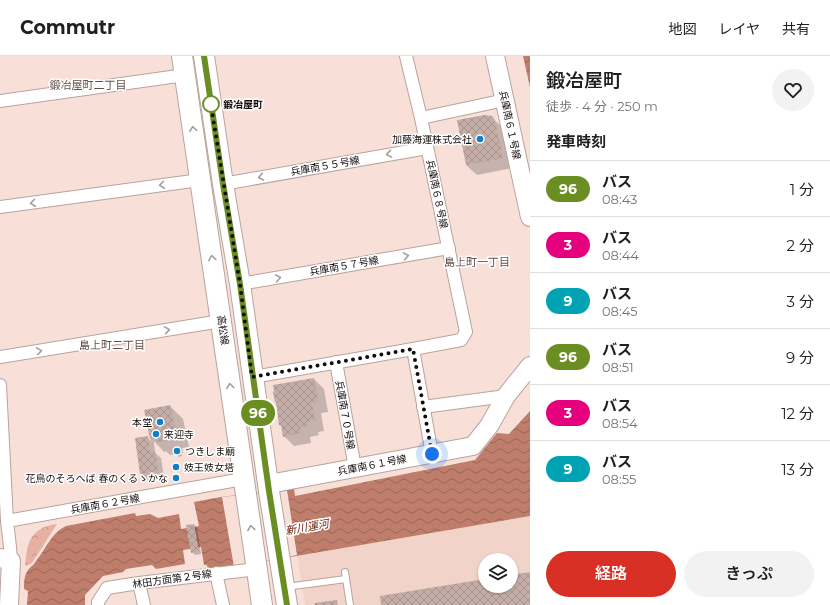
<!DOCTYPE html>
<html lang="ja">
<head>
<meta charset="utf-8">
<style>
	body { margin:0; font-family:Montserrat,"Noto Sans JP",sans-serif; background:#f2f2f2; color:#202124; height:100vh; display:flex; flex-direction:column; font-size:15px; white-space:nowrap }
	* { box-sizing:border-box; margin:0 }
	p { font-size:13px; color:#757577 }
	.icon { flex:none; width:22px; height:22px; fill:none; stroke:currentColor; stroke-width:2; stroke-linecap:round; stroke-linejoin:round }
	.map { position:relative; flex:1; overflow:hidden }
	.panel { display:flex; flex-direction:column; background:#fff; width:300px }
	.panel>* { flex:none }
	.badge { padding:0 8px; border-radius:13px; font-size:14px; line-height:26px }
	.tools { position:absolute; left:478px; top:497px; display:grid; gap:8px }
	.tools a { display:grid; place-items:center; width:40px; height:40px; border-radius:50%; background:#fff; box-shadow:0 1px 3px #0004; font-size:20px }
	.you { position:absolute; width:20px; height:20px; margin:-10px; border:3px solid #fff; border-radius:50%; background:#1a73e8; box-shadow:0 0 0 6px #1a73e833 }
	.map>.badge { position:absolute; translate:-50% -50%; box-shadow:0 0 0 2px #fff }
	h2 { padding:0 16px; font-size:15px; line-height:36px }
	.round { display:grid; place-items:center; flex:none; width:42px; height:42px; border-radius:21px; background:#f2f2f2 }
	.headline { display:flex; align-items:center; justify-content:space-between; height:68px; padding:0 16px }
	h1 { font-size:19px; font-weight:600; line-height:30px }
	.action { display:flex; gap:8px; margin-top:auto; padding:8px 16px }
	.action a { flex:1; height:46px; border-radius:24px; background:#d93025; color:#fff; font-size:16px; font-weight:600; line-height:46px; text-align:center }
	.action a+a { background:#f2f2f2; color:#202124 }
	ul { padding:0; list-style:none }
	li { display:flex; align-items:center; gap:12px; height:56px; padding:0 16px; border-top:1px solid #e0e0e0 }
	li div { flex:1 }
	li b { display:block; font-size:15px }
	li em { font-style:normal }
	li .badge { min-width:44px; font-weight:700; text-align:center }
	header { display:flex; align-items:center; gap:24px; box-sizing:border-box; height:56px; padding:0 20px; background:#fff; border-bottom:1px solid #e0e0e0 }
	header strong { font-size:19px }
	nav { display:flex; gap:22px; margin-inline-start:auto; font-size:14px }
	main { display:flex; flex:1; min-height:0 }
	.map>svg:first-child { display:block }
	.built { fill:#f2d3ca; fill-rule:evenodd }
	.park { fill:url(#park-crowns) }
	.water { fill:url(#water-waves) }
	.pier { fill:#f8e0d9 }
	.shadow { fill:#0003 }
	.building { fill:url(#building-cross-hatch) }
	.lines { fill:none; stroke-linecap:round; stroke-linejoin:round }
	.lane-casing { stroke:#b9a39d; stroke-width:8 }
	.street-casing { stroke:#b9a39d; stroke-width:14 }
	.secondary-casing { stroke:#b9a39d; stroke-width:20 }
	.primary-casing { stroke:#b9a39d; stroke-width:22 }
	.lane { stroke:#fff; stroke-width:6 }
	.street { stroke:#fff; stroke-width:12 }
	.secondary { stroke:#fff; stroke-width:18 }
	.primary { stroke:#fff; stroke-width:20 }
	.oneway { stroke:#a19e9d }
	.line-casing { stroke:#fff; stroke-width:9 }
	.line { stroke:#6b8e23; stroke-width:6 }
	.walk { stroke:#130c0a; stroke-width:4; stroke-dasharray:0 7.2 }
	.stop-dot { fill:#fff; stroke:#6b8e23; stroke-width:2 }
	.poi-dot { fill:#117ec8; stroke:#fff; stroke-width:1.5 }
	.labels { text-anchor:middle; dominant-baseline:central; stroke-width:3; stroke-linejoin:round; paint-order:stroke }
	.stop-label { font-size:10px; font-weight:bold; fill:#130c0a; stroke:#fff; text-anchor:start }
	.street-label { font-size:10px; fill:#130c0a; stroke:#fff }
	.poi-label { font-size:10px; fill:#130c0a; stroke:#fff; text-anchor:end }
	.neighbourhood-label { font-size:11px; fill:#65514c; stroke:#fff }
	.water-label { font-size:11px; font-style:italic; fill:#702108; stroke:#fff }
</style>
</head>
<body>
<header>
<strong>Commutr</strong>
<nav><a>地図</a><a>レイヤ</a><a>共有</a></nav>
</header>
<main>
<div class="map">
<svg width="530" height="549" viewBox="0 0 530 549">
	<defs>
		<pattern id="park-crowns" width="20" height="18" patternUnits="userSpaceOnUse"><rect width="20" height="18" fill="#e6b1a3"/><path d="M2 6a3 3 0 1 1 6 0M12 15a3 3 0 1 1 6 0" fill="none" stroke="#c4978b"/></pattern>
		<pattern id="water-waves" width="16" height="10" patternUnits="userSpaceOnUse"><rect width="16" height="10" fill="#bf7d6b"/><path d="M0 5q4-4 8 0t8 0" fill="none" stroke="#9a6556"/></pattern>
		<pattern id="building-cross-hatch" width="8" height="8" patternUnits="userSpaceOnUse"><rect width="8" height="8" fill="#c4ada7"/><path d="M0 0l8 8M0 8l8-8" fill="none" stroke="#a8948e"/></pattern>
	</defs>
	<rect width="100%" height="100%" fill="#f8e0d9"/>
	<!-- built -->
	<path class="built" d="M530,460V549H305L297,499ZM485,504H511V530H485Z"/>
	<!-- park -->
	<path class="park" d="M57,468L32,507L25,510C27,486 30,472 57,468Z"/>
	<!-- water -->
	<g class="water">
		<path d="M523,0H530V31Z"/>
		<path d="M530,355V460L208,515L207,509H204L201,491L183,494L185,508L156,513L152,509L126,513L123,516L103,520L85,539V549H27L28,535L24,533C24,526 24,520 28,514C30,511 34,509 36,505C46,493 51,477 66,470L135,457L136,460L150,458L158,462L179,458L181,473L199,470L194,446L221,441L294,432L295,440L475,404L497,377L509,378Z"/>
	</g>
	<!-- pier -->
	<path class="pier" d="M287,434L297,499L234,511L222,441Z"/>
	<!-- shadow -->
	<g class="shadow">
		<path d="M491,61L502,71L512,112L477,119L466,109Z"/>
		<path d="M314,323L324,333L328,356L321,357L324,375L318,376L319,379L310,381L311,387L294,390L284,380L282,371L280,369L277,347L276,346Z"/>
		<path d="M170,350L183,363L189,391L182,392L183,397H181L182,400L179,401L176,398L170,399L166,395L164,396L154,385L155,397L161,402L164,422L148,424L141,417L147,381L151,385L145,355Z"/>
		<path d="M194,469L197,472L201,498L195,499L192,496Z"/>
	</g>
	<!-- building -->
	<g class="building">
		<path d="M485,59L492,60L495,64L503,102L466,109L457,64Z"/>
		<path d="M314,322L318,346L312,347L315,365L309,366V370L300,371L301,377L283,381L281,369H279L276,346L275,347L273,336L274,335L273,329Z"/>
		<path d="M170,349L176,378L170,379V384L156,387L155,382L150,383L144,354Z"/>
		<path d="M148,380L150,395H155L158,415L140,418L135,382Z"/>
		<path d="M178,392L179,397L175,398L174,393Z"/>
		<path d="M194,468L199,495L191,497L186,469Z"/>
		<path d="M530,516V549H381L380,540L485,523V530H511V519Z"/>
		<path d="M337,544L338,549H315V547Z"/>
	</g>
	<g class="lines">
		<!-- lane casing -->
		<g class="lane-casing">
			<g id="lane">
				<path d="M345,516L350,549"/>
				<path d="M286,531L346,523"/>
			</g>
		</g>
		<!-- street casing -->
		<g class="street-casing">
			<g id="street">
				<path d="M0,45L185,19"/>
				<path d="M421,62L505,44"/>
				<path d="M223,128L427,92"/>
				<path d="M0,151L200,124"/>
				<path d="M240,228L449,192"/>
				<path d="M413,293L432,398"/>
				<path d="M0,301L221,265"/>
				<path d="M336,306L355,412"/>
				<path d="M253,321L413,293L461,284L466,276L421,62L406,0"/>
				<path d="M0,329L7,465"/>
				<path d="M423,351L506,340"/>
				<path d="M11,505L10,491L7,465L243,423"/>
				<path d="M216,517L223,549"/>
				<path d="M139,527L144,549"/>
				<path d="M98,549V546L107,532L139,527L257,513"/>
			</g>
		</g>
		<!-- secondary casing -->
		<g class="secondary-casing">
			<g id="secondary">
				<path d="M495,0L530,161"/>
				<path d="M269,428L473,390L489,370L506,340L530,310"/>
				<path d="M0,502L11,505L9,549"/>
			</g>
		</g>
		<!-- primary casing -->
		<g class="primary-casing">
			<g id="primary">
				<path d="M182,0C210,183 235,366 262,549"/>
				<path d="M204,0L223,128L240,228L269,435L287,549"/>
			</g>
		</g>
		<!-- lane -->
		<use href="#lane" class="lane"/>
		<!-- street -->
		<use href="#street" class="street"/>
		<!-- secondary -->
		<use href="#secondary" class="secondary"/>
		<!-- primary -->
		<use href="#primary" class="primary"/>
	</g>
	<!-- one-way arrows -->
	<defs><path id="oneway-chevron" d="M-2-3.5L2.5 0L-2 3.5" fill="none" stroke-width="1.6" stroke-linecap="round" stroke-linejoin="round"/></defs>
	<g class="oneway">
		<use href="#oneway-chevron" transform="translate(193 73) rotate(-98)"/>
		<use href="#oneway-chevron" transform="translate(389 98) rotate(170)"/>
		<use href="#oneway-chevron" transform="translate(261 121) rotate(170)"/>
		<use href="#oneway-chevron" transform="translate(162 129) rotate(172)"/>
		<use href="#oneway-chevron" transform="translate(33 147) rotate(172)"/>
		<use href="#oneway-chevron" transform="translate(406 200) rotate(-10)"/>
		<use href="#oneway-chevron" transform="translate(212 202) rotate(-99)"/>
		<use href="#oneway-chevron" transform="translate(278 222) rotate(-10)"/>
		<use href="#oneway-chevron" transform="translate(167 274) rotate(-9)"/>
		<use href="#oneway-chevron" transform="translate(39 295) rotate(-9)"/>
		<use href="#oneway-chevron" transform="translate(230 330) rotate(-98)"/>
		<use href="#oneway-chevron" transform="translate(251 472) rotate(-99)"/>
	</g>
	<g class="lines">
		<!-- line casing -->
		<g class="line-casing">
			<path id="line" d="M204,0L223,128L240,228L269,435L287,549"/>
		</g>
		<!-- line -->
		<use href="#line" class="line"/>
		<!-- walk -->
		<path class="walk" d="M211,48L210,43L240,228L252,321L413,293L432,398"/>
	</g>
	<!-- markers -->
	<circle class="stop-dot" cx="211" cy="48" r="8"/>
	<g class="poi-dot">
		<circle cx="480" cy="83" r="4"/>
		<circle cx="160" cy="366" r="4"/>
		<circle cx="156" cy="378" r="4"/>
		<circle cx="177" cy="395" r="4"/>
		<circle cx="176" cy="411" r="4"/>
		<circle cx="176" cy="422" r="4"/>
	</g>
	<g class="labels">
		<!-- stop labels -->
		<g class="stop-label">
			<text x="223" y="48">鍛冶屋町</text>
		</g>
		<!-- street labels -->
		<g class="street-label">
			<text transform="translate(510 69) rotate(78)">兵庫南６１号線</text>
			<text transform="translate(325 110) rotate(-10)">兵庫南５５号線</text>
			<text transform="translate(437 138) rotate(78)">兵庫南６８号線</text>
			<text transform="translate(344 210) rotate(-10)">兵庫南５７号線</text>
			<text transform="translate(223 274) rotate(82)">高松線</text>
			<text transform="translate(345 359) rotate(80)">兵庫南７０号線</text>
			<text transform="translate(372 409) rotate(-11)">兵庫南６１号線</text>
			<text transform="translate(105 448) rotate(-10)">兵庫南６２号線</text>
			<text transform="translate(172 523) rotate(-8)">林田方面第２号線</text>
		</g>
		<!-- poi labels -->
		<g class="poi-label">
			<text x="472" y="83">加藤海運株式会社</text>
			<text x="152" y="366">本堂</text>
			<text x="164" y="378" text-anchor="start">来迎寺</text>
			<text x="185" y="395" text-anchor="start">つきしま廟</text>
			<text x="184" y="411" text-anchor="start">妓王妓女塔</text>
			<text x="168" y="422">花鳥のそろへば 春のくるゝかな</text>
		</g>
		<!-- neighbourhood labels -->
		<g class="neighbourhood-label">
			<text x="88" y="29">鍛冶屋町二丁目</text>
			<text x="477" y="206">島上町一丁目</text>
			<text x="112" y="289">島上町二丁目</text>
		</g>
		<!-- water labels -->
		<g class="water-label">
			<text transform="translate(307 471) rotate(-10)">新川運河</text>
		</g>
	</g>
</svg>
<div class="tools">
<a><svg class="icon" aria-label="layers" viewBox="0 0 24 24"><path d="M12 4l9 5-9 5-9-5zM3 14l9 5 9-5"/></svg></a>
</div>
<div class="you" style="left:432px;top:398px"></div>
<b class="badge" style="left:258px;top:357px;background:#6b8e23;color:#fff">96</b>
</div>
<section class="panel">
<div class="headline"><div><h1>鍛冶屋町</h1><p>徒歩 · 4 分 · 250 m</p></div><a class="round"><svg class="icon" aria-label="heart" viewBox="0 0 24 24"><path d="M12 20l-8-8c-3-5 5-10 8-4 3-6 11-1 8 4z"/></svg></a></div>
<h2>発車時刻</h2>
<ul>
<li><span class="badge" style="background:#6b8e23;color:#fff">96</span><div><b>バス</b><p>08:43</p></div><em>1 分</em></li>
<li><span class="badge" style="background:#e6007e;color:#fff">3</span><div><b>バス</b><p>08:44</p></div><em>2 分</em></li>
<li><span class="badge" style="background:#00a3b4;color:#fff">9</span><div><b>バス</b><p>08:45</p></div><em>3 分</em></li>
<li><span class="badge" style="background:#6b8e23;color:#fff">96</span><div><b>バス</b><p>08:51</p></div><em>9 分</em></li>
<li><span class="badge" style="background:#e6007e;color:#fff">3</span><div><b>バス</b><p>08:54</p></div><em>12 分</em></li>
<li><span class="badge" style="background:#00a3b4;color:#fff">9</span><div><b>バス</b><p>08:55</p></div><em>13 分</em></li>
</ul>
<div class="action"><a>経路</a><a>きっぷ</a></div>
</section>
</main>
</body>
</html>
